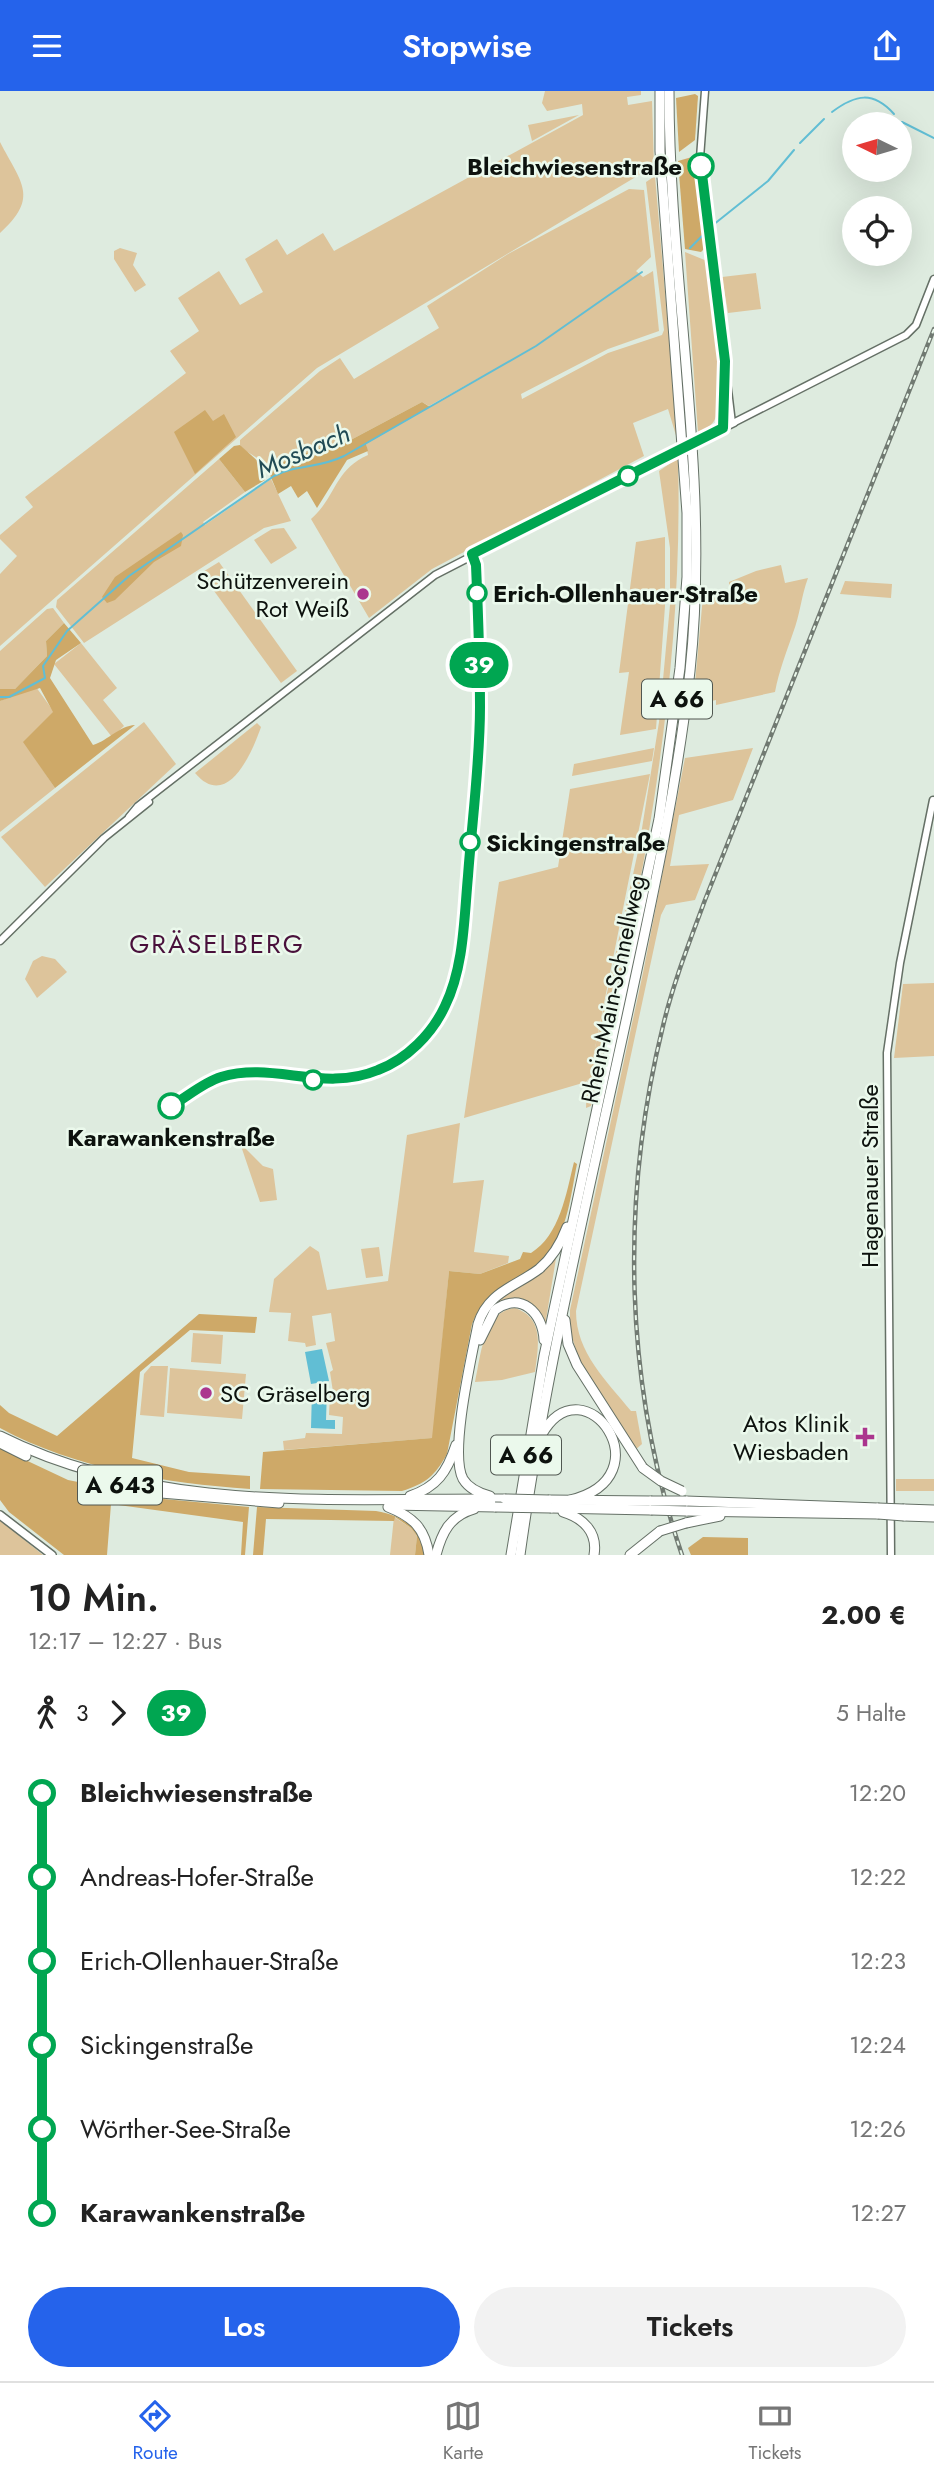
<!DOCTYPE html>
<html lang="de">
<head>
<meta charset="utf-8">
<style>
	body { margin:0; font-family:Jost,sans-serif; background:#f2f2f2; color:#222; height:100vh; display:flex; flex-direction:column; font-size:26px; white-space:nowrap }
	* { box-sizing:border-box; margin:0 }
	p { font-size:23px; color:#767676 }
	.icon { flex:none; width:38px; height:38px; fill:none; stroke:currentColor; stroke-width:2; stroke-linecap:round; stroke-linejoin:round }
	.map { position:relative; height:1464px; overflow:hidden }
	.side { display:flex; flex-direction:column; background:#fff; flex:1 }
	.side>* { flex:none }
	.badge { padding:0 14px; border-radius:23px; font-size:24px; line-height:46px }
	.needle { width:46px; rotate:275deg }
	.buttons { position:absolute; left:842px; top:21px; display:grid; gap:14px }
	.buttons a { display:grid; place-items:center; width:70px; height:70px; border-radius:50%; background:#fff; box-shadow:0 7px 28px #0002; font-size:35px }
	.map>.badge { position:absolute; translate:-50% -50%; box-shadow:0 0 0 4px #fff }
	.legs { display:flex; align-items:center; gap:10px; height:77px; padding:0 28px; font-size:23px }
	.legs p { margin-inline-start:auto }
	.summary { display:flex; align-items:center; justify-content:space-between; height:119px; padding:0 28px }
	h1 { font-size:38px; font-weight:600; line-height:52px }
	.button { display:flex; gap:14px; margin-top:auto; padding:14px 28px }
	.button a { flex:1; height:80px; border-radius:42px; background:#2563eb; color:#fff; font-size:28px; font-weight:600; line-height:80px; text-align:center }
	.button a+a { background:#f2f2f2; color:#222 }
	ul { padding:0 28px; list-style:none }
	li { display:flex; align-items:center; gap:24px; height:84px; font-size:26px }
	li i { display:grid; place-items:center; width:10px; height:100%; margin:0 9px; background:currentColor }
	li i::after { content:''; width:18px; height:18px; margin:-9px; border:5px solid; border-radius:50%; background:#fff }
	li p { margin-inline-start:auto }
	li:first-child i { background:linear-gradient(#0000 50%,currentColor 0) }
	li:last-child i { background:linear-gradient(currentColor 50%,#0000 0) }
	header { display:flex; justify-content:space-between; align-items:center; height:91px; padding:0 28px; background:#2563eb; color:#fff; font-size:32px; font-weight:600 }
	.tab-bar { display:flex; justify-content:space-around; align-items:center; height:98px; border-top:2px solid #e0e0e0; background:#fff; font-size:19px; color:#767676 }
	.tab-bar a { display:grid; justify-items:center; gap:4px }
	.tab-bar .on { color:#2563eb }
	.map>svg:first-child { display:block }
	.green { fill:#ddc49b }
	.forest { fill:#cea968 }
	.water { fill:#61bed4 }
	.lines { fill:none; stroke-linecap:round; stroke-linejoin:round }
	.stream { stroke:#61bed4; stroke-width:2 }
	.tertiary-casing { stroke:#657066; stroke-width:9 }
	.secondary-casing { stroke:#657066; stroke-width:10 }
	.motorway-casing { stroke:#657066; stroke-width:11 }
	.tertiary { stroke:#fff; stroke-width:6 }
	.secondary { stroke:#fff; stroke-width:7 }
	.motorway { stroke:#fff; stroke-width:9 }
	.rail-casing { stroke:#717a72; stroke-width:4.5 }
	.rail { stroke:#ebf9ec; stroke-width:2; stroke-dasharray:5; stroke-linecap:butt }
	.tertiary-bridge-casing { stroke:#657066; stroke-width:9; stroke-linecap:butt }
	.motorway-bridge-casing { stroke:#657066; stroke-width:11; stroke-linecap:butt }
	.tertiary-bridge { stroke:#fff; stroke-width:6 }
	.motorway-bridge { stroke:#fff; stroke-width:9 }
	.line-1-casing { stroke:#fff; stroke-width:16 }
	.line-1 { stroke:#00a651; stroke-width:10 }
	.stop-1-dot { fill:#fff; stroke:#00a651; stroke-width:3.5 }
	.poi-dot { fill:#ab368e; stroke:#ebf9ec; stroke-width:2.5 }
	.labels { text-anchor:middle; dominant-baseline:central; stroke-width:5; stroke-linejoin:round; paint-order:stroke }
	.shield { fill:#ebf9ec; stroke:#505751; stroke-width:2 }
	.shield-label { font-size:23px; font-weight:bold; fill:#0d120e }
	.stop-label { font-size:24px; font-weight:bold; fill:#0d120e; stroke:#ebf9ec; text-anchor:start }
	.poi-label { font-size:24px; fill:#0d120e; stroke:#ebf9ec; text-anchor:end }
	.street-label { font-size:24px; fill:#0d120e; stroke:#ebf9ec }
	.water-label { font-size:26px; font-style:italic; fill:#214b55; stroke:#ebf9ec }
	.neighbourhood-label { font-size:26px; letter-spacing:2px; fill:#49103b; stroke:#ebf9ec }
</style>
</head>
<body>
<header><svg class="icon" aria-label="menu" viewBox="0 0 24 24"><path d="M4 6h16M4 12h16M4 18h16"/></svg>Stopwise<svg class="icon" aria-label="share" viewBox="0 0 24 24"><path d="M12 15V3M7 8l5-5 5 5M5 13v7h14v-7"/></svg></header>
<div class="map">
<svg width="934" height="1464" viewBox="0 0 934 1464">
	<rect width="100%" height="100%" fill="#deebdf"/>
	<!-- green -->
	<g class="green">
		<path d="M545,0H641V4L627,6L628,14L652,10L654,75L317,277L0,555V483L17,465L0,448V444L33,416L25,406L186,282L170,260L199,240L178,207L219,180L240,214L263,201L245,168L277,148L287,164L323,142L334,160L583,24L582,13L547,20L542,12Z"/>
		<path d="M579,24L532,50L528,34Z"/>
		<path d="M0,51C21,92 40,106 0,142Z"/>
		<path d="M655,85L678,351L668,318L633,332L644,365L432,478L369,527L311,428C337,405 334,379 368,364L366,353L486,283L429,315L422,311L345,352L322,356L267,377C261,366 248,364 240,354V349L320,280L340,267L354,288L439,237L427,215L508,163L629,98L644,99L651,166L636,180L643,186L653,180L659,240L608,258L521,303L522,308L608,262L662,244L664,239L646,91Z"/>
		<path d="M120,157L137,162L133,174L146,194L135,201L114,168V160Z"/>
		<path d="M685,161L707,170C711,205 730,298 715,328C712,335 705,338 698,341Z"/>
		<path d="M756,182L761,218L728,222L722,186Z"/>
		<path d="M678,367C684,588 643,801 591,1015L586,1017L587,993L639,756L659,631L670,514V457L659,380Z"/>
		<path d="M219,368L245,401L203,431L205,434L271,388L291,430L264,437L84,552L56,516L57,509Z"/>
		<path d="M284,437L297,457L271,473L254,449L272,438Z"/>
		<path d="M665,446V515L656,638L620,644L629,581L619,582L636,451Z"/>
		<path d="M219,471L297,580L281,592L201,482Z"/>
		<path d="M781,474L785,492L808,487C801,506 800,524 793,542C786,562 779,580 775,601L716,614V609L693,614L703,505L729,500V491L756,480Z"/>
		<path d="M845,490L892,493L891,507L840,503Z"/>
		<path d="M53,517L64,532L46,550L47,565L15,598H0V560L47,518Z"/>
		<path d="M81,552L117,597L103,609L124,635L112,646L54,573Z"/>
		<path d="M36,596L54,621L24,651L55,697L0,741V610Z"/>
		<path d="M144,631L176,673L45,796L1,746Z"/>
		<path d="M257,632L261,636C252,662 227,720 195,682Z"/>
		<path d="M654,657L652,670L572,685L574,673Z"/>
		<path d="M753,657L733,709L679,724L670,775L709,773L695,809L666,814L661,824L576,1220C576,1262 607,1290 631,1320H636L642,1353L634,1360L581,1274L570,1240V1219L643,882L685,667Z"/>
		<path d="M650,683L589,987L586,991L464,1027L499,791L558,776L570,698Z"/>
		<path d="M42,865L55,868L67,881L37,907L25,888L33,870Z"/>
		<path d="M934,892V965L894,967L903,893Z"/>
		<path d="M460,1032L453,1092L484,1089L474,1161L509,1165L508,1172L480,1183L449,1180L433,1347L284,1359L283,1350L305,1347L306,1342L342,1343L343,1326L329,1324L330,1302L333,1301L330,1281L333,1279L326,1252L335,1250L331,1222L312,1225L316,1254L306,1256L305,1252L288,1250L291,1222L269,1221L274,1188L310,1155L319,1161L327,1199L388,1190L407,1044Z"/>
		<path d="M240,1052L263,1075L273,1078L277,1109L260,1111Z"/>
		<path d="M379,1156L383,1185L366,1187L361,1158Z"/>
		<path d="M557,1161L545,1235L541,1224L531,1213L494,1216L483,1232L477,1252L487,1218Z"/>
		<path d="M515,1217C545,1227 538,1256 535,1281L502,1289L475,1291C481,1265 483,1220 515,1217Z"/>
		<path d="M193,1242L223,1244L221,1273L191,1271Z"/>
		<path d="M151,1275H168L164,1326L140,1324L144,1283Z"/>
		<path d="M170,1277L246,1283L242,1328L167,1322Z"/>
		<rect x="896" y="1388" width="38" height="12"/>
		<path d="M394,1426L411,1437L417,1445L415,1464H390Z"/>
		<path d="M0,1429L43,1464H0Z"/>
	</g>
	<!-- forest -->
	<g class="forest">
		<path d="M695,3L698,5L695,49L679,61L676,7Z"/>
		<path d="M692,66L705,157L701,161L685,158L678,70Z"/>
		<path d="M422,311L430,316L366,353L368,360L347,369L317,417L307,400L298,407L291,395L278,403L267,377L322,356L345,352Z"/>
		<path d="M205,319L213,330L224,323L236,346L195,383L174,341Z"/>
		<path d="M240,354L262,374L265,389L245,401L219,368L234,355Z"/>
		<path d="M181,441L183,444L181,455L154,471L115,509L107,512L102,506L115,486Z"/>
		<path d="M64,532L81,552L56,569L50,587L93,654C109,649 119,635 135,634L55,697L23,651L53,621L40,597L0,610V598H15L47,565L46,550Z"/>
		<path d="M574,1071L577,1073C571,1102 568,1141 546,1165C517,1195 490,1189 472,1233L447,1363C435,1385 425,1393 402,1400L260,1398L263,1361L432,1347L449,1180L480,1183L520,1168L523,1161L531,1162C560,1144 566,1103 574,1071Z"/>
		<path d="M199,1223L257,1226L255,1242L190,1239L140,1281L132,1367L189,1381L250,1385V1398C165,1392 76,1378 0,1337V1314L9,1322L57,1345Z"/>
		<path d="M0,1357L68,1389L164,1408L249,1416L245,1464H241L243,1431L111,1413L107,1464H64L9,1421L0,1409Z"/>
		<path d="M257,1416L376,1420C402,1425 421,1435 424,1464H415L417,1445L411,1437L395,1426L394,1430L266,1428L263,1464H253Z"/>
		<path d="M703,1446L748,1447V1464H691L688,1457Z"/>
	</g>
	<!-- water -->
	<g class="water">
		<path d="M322,1258L329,1290L311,1293L305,1261Z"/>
		<path d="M312,1299H327L326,1329H335V1338L311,1337Z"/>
	</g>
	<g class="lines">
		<!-- stream -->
		<g class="stream">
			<path d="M832,21C856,3 873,0 894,23"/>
			<path d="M902,31L934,47"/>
			<path d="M800,52L824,28"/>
			<path d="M713,134L768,90L794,59"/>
			<path d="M690,157L702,145"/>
			<path d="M0,606H9L45,587L43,575L67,540L129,485L274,385C296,373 318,378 344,365L536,255L642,181"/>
		</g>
		<!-- tertiary casing -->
		<g class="tertiary-casing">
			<g id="tertiary">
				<path d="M705,0L700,67L732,332"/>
				<path d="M735,331L906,244L916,234L934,188"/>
				<path d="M723,337L725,298"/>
				<path d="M700,349L734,332"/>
				<path d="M649,375L677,360"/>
				<path d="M129,726L138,715L435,484L649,374"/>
				<path d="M0,850L104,747L149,711"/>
				<path d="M891,1464L887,962L900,872L933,709"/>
			</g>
		</g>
		<!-- secondary casing -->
		<g class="secondary-casing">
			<path id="secondary" d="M0,1424L52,1464"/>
		</g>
		<!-- motorway casing -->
		<g class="motorway-casing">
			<g id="motorway">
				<path d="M565,1229L568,1253L577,1274L643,1377"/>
				<path d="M480,1249L495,1219C521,1200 543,1222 544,1249"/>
				<path d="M542,1343C585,1269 667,1386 570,1409"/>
				<path d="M0,1345C155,1423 337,1407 505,1408"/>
				<path d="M0,1352L26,1365"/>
				<path d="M161,1402L279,1412"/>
				<path d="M410,1405C437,1396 447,1381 456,1354"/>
				<path d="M490,1405C479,1402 469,1398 463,1388C449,1362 472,1264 478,1233C488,1201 515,1196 539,1178C552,1167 561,1152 567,1136"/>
				<path d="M549,1409L651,1410"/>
				<path d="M686,1410L878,1417"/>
				<path d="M391,1414L495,1416"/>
				<path d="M388,1416C413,1426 425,1437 429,1464"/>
				<path d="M551,1417L651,1419"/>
				<path d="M904,1418L934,1419"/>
				<path d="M686,1420L878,1423"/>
				<path d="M563,1421C583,1427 598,1441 594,1464"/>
				<path d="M904,1425L934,1426"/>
				<path d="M686,1432L720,1425"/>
				<path d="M436,1464C442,1441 450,1425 474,1418"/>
				<path d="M511,1464L544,1265L659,728L680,577L687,486V422L660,60V0"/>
				<path d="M520,1464C546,1275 592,1089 632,902C655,795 678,688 690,580C711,385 669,194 669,0"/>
				<path d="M630,1464L660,1440"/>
			</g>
		</g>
		<!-- tertiary -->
		<use href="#tertiary" class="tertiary"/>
		<!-- secondary -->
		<use href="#secondary" class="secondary"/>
		<!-- motorway -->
		<use href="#motorway" class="motorway"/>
		<!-- rail casing -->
		<g class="rail-casing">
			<path id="rail" d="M682,1464C624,1293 620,1109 663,935C673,892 690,850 705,809L934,238"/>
		</g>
		<!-- rail -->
		<use href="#rail" class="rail"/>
		<!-- tertiary-bridge casing -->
		<g class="tertiary-bridge-casing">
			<path id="tertiary-bridge" d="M677,360L700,349"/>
		</g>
		<!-- motorway-bridge casing -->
		<g class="motorway-bridge-casing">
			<g id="motorway-bridge">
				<path d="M643,1377L661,1390L682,1400"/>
				<path d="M505,1408L549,1409"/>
				<path d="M651,1410H686"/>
				<path d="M495,1416L551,1417"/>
				<path d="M878,1417L904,1418"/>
				<path d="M651,1419L686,1420"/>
				<path d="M878,1423L904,1425"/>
				<path d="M660,1440L686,1432"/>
			</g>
		</g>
		<!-- tertiary-bridge -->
		<use href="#tertiary-bridge" class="tertiary-bridge"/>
		<!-- motorway-bridge -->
		<use href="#motorway-bridge" class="motorway-bridge"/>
	</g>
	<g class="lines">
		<!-- line-1 casing -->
		<g class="line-1-casing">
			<path id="line-1" d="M171,1015C187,1006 204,991 221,986C274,970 323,1002 378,979C407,968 432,943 445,915C464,876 464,828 468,785C472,730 480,672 480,616C480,569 478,521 476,474L472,463L723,337L725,270L701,75"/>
		</g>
		<!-- line-1 -->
		<use href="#line-1" class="line-1"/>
	</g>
	<!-- markers -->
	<g class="stop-1-dot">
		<circle cx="701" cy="75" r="12"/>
		<circle cx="628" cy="385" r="9"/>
		<circle cx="477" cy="502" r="9"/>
		<circle cx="470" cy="751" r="9"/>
		<circle cx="313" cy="989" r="9"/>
		<circle cx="171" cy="1015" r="12"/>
	</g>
	<g class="poi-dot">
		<circle cx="363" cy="503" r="7"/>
		<circle cx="206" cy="1302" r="7"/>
		<path d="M861.5 1335.5h7v7h7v7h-7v7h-7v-7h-7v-7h7z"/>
	</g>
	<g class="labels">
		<!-- shield labels -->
		<g class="shield">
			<rect x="642" y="588.5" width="70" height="39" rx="5"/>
			<rect x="491" y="1344.5" width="70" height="39" rx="5"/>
			<rect x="78" y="1374.5" width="84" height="39" rx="5"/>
		</g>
		<g class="shield-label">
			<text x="677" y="608">A 66</text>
			<text x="526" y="1364">A 66</text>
			<text x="120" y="1394">A 643</text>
		</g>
		<!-- stop labels -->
		<g class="stop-label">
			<text x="682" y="75" text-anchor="end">Bleichwiesenstraße</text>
			<text x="493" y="502">Erich-Ollenhauer-Straße</text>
			<text x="486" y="751">Sickingenstraße</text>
			<text x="171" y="1046" text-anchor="middle">Karawankenstraße</text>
		</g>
		<!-- poi labels -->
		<g class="poi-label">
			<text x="349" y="489">Schützenverein<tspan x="349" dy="28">Rot Weiß</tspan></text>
			<text x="220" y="1302" text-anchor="start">SC Gräselberg</text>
			<text x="849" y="1332">Atos Klinik<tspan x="849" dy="28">Wiesbaden</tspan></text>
		</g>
		<!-- street labels -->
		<g class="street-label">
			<text transform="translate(613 898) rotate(-78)">Rhein-Main-Schnellweg</text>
			<text transform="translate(869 1085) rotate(-90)">Hagenauer Straße</text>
		</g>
		<!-- water labels -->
		<g class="water-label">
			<text transform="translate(303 360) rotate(-23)">Mosbach</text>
		</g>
		<!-- neighbourhood labels -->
		<g class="neighbourhood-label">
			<text x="217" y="853">GRÄSELBERG</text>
		</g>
	</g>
</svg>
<div class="buttons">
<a><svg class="needle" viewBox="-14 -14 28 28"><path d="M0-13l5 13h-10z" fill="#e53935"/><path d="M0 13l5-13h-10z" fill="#767676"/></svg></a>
<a><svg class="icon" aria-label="locate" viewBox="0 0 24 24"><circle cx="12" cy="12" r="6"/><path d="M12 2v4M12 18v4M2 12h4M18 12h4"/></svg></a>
</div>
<b class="badge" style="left:479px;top:574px;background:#00a651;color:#fff">39</b>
</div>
<section class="side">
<div class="summary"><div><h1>10 Min.</h1><p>12:17 – 12:27 · Bus</p></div><b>2.00 €</b></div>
<div class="legs"><svg class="icon" aria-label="walk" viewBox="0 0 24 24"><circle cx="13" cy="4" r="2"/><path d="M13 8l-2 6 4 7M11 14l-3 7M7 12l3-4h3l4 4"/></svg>3<svg class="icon" aria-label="forward" viewBox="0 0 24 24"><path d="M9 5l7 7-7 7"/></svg><b class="badge" style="background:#00a651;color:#fff">39</b><p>5 Halte</p></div>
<ul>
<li><i style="color:#00a651"></i><b>Bleichwiesenstraße</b><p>12:20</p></li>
<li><i style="color:#00a651"></i><span>Andreas-Hofer-Straße</span><p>12:22</p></li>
<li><i style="color:#00a651"></i><span>Erich-Ollenhauer-Straße</span><p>12:23</p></li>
<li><i style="color:#00a651"></i><span>Sickingenstraße</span><p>12:24</p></li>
<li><i style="color:#00a651"></i><span>Wörther-See-Straße</span><p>12:26</p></li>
<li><i style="color:#00a651"></i><b>Karawankenstraße</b><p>12:27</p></li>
</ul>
<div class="button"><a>Los</a><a>Tickets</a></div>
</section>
<nav class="tab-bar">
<a class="on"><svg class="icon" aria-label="directions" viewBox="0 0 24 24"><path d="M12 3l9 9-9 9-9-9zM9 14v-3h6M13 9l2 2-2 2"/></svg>Route</a>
<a><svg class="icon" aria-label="map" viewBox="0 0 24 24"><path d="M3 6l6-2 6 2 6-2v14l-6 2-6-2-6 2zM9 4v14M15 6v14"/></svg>Karte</a>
<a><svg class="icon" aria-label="tickets" viewBox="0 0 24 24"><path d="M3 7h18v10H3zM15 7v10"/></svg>Tickets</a>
</nav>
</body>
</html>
